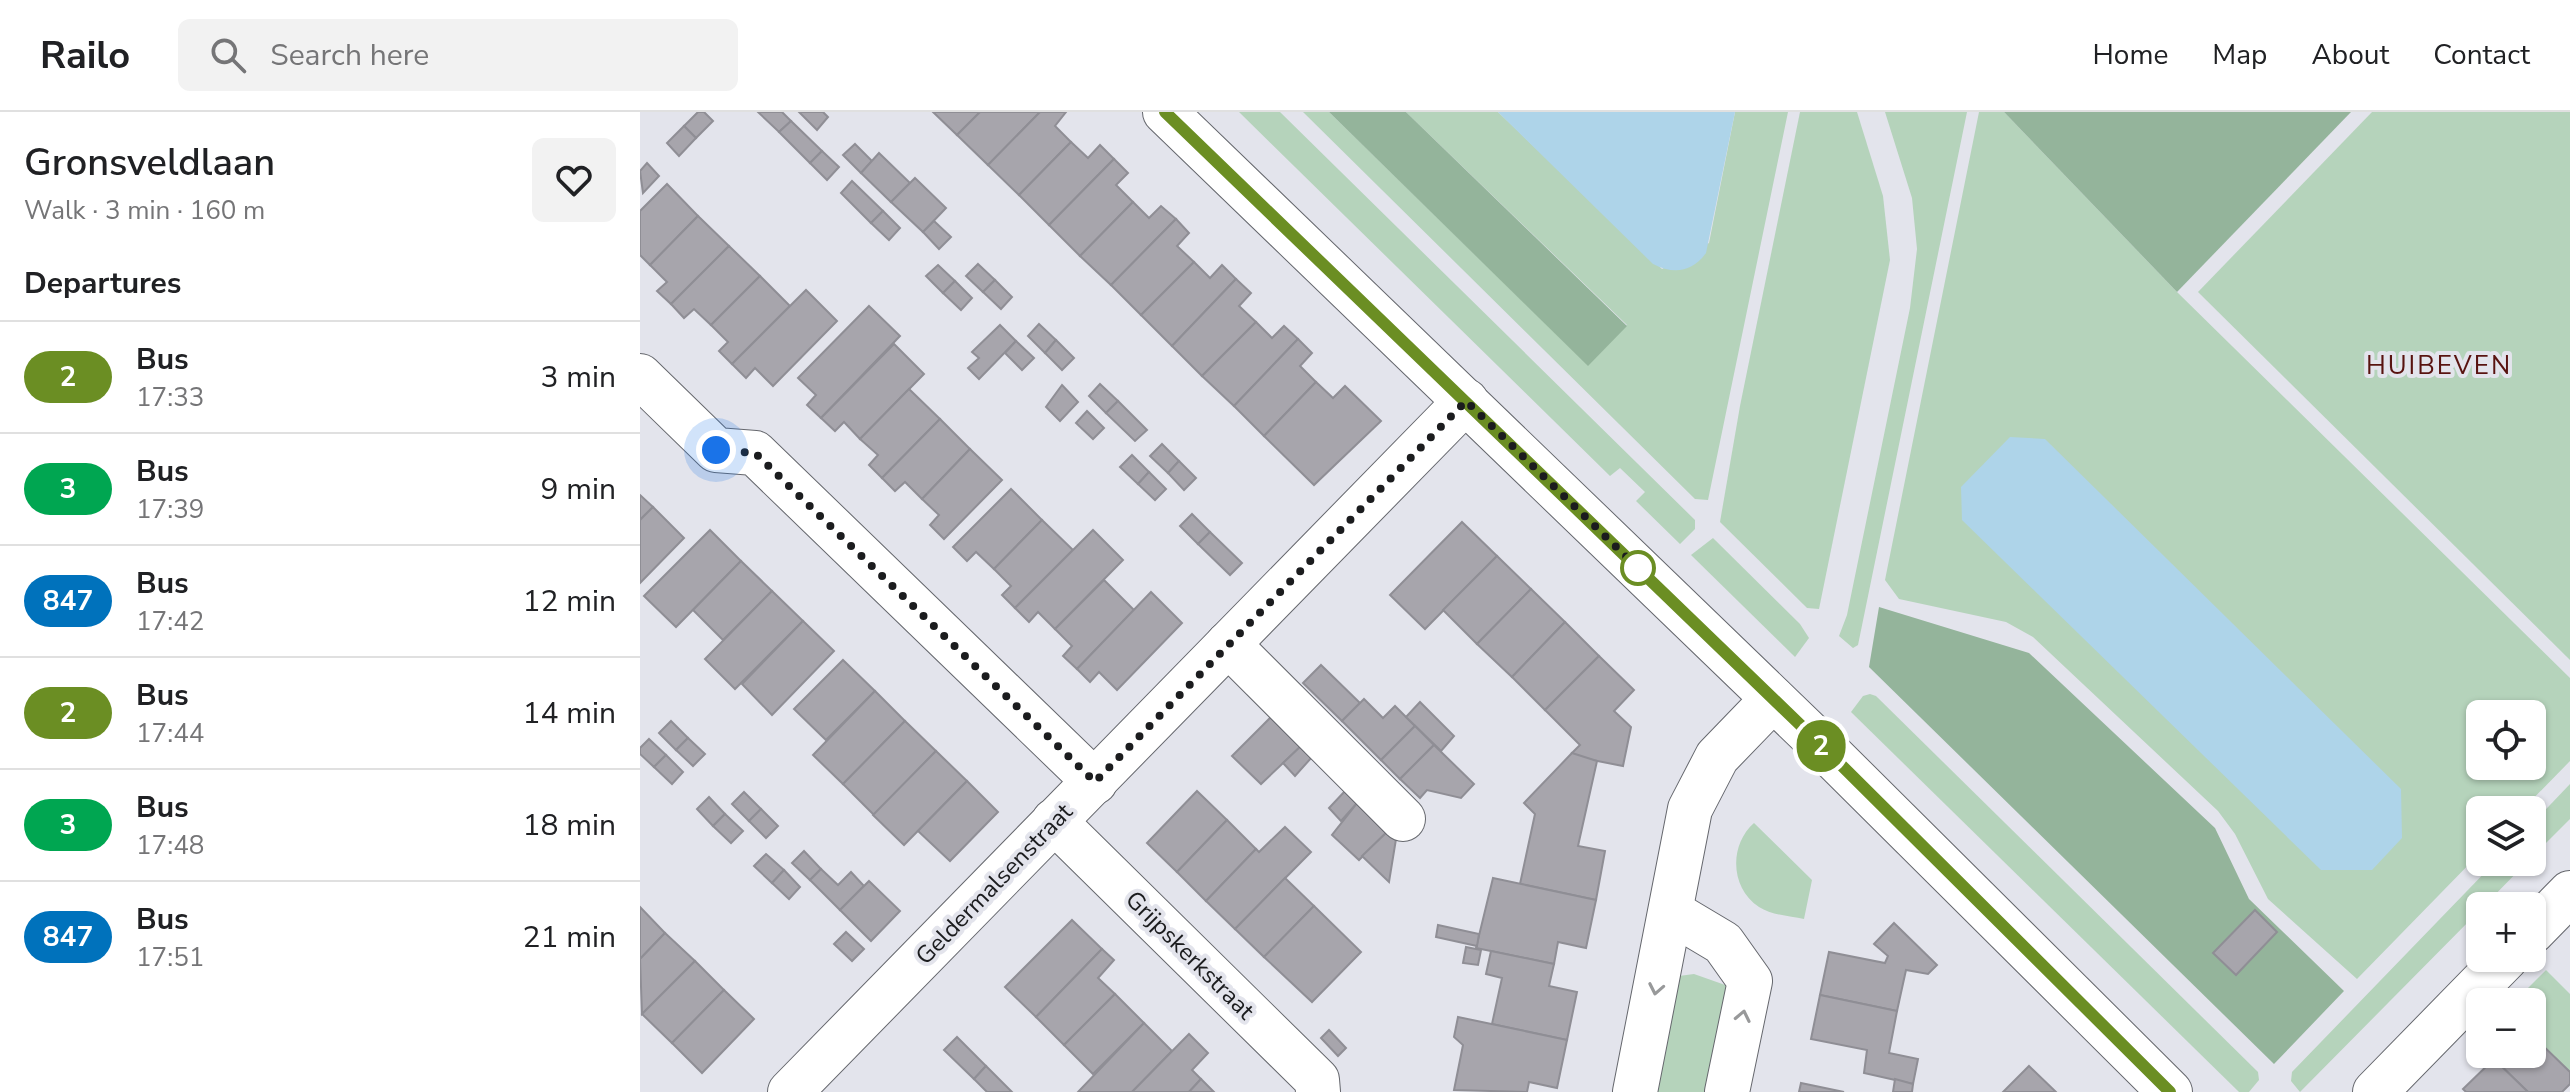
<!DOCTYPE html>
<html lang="en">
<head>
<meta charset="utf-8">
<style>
	body { margin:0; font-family:"Nunito Sans",sans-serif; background:#f2f2f2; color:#202124; height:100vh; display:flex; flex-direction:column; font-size:30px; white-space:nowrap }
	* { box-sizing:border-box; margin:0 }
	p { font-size:26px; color:#757577 }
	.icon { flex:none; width:44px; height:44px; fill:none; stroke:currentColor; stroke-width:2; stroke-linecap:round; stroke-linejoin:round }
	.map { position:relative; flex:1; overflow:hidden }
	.sheet { display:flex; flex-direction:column; background:#fff; width:640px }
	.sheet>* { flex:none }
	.badge { padding:0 16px; border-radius:26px; font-size:28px; line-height:52px }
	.controls { position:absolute; left:1826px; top:588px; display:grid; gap:16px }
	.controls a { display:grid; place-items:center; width:80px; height:80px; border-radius:12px; background:#fff; box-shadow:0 2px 6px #0004; font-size:40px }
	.you { position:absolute; width:40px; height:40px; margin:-20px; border:6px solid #fff; border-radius:50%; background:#1a73e8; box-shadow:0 0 0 12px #1a73e833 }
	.map>.badge { position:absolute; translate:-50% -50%; box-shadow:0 0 0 4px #fff }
	h2 { padding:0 24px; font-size:30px; line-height:72px }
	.round { display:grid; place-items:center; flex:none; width:84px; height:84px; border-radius:12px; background:#f2f2f2 }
	.summary { display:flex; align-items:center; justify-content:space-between; height:136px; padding:0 24px }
	h1 { font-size:38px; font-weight:600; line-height:60px }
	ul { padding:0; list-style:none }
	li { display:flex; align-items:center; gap:24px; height:112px; padding:0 24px; border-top:2px solid #e0e0e0 }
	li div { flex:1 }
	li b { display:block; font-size:30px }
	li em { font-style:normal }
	li .badge { min-width:88px; font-weight:700; text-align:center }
	header { display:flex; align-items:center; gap:48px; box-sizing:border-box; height:112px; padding:0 40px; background:#fff; border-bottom:2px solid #e0e0e0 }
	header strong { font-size:38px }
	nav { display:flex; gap:44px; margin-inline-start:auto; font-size:28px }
	.search { width:560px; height:72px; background:#f2f2f2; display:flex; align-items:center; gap:20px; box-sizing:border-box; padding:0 28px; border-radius:12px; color:#757577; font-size:30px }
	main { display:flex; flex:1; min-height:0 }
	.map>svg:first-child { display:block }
	.green { fill:#b5d3bb; fill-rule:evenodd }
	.forest { fill:#94b49b }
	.water { fill:#aed4e9 }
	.building { fill:#a7a5ac; stroke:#8f8e95; stroke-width:2 }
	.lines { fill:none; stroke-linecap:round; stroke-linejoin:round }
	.minor-casing { stroke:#65676d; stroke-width:46 }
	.minor { stroke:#fff; stroke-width:44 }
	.oneway { stroke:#98999a }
	.line-casing { stroke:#fff; stroke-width:18 }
	.line { stroke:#6b8e23; stroke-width:12 }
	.walk { stroke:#1b1c1e; stroke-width:8; stroke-dasharray:0 14.4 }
	.stop-dot { fill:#fff; stroke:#6b8e23; stroke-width:4 }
	.labels { text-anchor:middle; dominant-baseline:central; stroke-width:8; stroke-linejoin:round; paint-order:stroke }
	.street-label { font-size:24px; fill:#1b1c1e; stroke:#e3e4ec }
	.neighbourhood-label { font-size:26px; letter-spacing:2px; fill:#581310; stroke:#e3e4ec }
</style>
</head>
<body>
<header>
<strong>Railo</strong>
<div class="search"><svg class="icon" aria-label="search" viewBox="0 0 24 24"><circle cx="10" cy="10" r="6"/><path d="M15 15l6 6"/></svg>Search here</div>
<nav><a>Home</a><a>Map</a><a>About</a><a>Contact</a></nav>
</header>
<main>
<section class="sheet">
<div class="summary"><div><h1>Gronsveldlaan</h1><p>Walk · 3 min · 160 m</p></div><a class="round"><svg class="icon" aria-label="heart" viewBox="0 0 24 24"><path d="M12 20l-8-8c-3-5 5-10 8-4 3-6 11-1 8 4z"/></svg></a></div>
<h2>Departures</h2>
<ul>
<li><span class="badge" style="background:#6b8e23;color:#fff">2</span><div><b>Bus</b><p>17:33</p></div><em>3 min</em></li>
<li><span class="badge" style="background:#00a651;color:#fff">3</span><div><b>Bus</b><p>17:39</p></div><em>9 min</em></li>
<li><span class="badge" style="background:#0072bc;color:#fff">847</span><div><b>Bus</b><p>17:42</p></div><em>12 min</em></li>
<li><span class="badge" style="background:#6b8e23;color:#fff">2</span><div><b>Bus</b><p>17:44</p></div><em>14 min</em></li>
<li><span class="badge" style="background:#00a651;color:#fff">3</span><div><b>Bus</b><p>17:48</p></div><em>18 min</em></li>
<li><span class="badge" style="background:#0072bc;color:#fff">847</span><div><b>Bus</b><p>17:51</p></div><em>21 min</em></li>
</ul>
</section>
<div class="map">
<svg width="1930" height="980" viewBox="0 0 1930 980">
	<rect width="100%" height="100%" fill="#e3e4ec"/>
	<!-- green -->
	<g class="green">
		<path d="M599,0H640L1055,408V417L1040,432L996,389L1005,380L980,356L970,364Z"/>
		<path d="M663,0H689L948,253L987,213L766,0H858L1022,157L1069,131L1095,0H1148L1068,388L1055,387Z"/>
		<path d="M1160,0H1217L1243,84L1250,148L1179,497L1167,496L1080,410L1100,294Z"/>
		<path d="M1245,0H1327L1218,533L1213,536L1199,524L1207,503L1270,196L1277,137L1272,86Z"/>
		<path d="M1339,0H1364L1537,180L1930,566V649L1882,698H1840V741L1717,867L1628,787L1595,722L1578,699L1393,525L1366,510L1259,487L1245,468ZM1323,375L1757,730L1735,753L1323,407ZM1840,602H1892V654H1840Z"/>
		<path d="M1732,0H1930V548L1558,180Z"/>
		<path d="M1073,426L1160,512L1169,526L1155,545L1051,443Z"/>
		<path d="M1230,582L1236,584L1618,960L1619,968L1609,980H1599L1211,600L1223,584Z"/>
		<path d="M1930,672V707L1892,745V712Z"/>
		<path d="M1114,711L1172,768L1164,807C1150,804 1131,803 1119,795C1090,776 1089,733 1114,711Z"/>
		<path d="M1855,750H1887L1844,794H1840V798L1660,980L1651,969L1652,960Z"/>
		<path d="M1906,858L1930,882V960L1892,923V890H1874Z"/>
		<path d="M1054,862L1088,874L1076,980H1006L1039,864Z"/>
	</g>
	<!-- forest -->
	<g class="forest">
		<path d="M689,0H766L987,214L948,254Z"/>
		<path d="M1364,0H1711L1537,180Z"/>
		<path d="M1239,495L1389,541L1575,716L1609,787L1704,879L1634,952L1229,555Z"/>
	</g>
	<!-- water -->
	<g class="water">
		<path d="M858,0H1095L1066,141C1052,160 1034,163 1013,152Z"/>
		<path d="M1370,325L1405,327L1761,677L1762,726L1732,758H1681L1322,408L1321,375Z"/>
	</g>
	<!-- building -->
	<g class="building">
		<path d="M58,0H64L73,9L56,26L44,14Z"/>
		<path d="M118,0H142L151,9L139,20Z"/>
		<path d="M159,0H183L188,5L177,18Z"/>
		<path d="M293,0H340L317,23Z"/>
		<path d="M340,0H400L348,53L317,23Z"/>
		<path d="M400,0H426L415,14L431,30L379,83L348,53Z"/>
		<path d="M151,9L182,39L170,51L139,20Z"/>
		<path d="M44,14L56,26L39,44L27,31Z"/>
		<path d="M431,30L448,46L460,33L474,47L409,113L379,83Z"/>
		<path d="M215,32L232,49L221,61L203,43Z"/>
		<path d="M182,39L199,55L187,68L170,51Z"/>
		<path d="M239,41L270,71L251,90L221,61Z"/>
		<path d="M474,47L488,61L476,73L493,90L440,144L409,113Z"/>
		<path d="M7,51L19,64L3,81L0,59Z"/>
		<path d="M275,66L306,96L283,120L251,90Z"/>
		<path d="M212,69L243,99L231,111L201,81Z"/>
		<path d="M27,72L58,104L10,153L0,143V99Z"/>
		<path d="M493,90L509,106L521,94L536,107L471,173L440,144Z"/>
		<path d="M243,99L260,116L249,128L231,111Z"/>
		<path d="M58,104L89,134L31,192L17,179L27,170L10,153Z"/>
		<path d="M536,107L549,121L537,134L554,150L501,203L471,173Z"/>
		<path d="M294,109L311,125L299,137L283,120Z"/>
		<path d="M89,134L120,164L71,213L54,197L44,206L31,192Z"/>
		<path d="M554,150L570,166L582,153L596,167L532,234L501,203Z"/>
		<path d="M338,152L355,168L343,180L326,164Z"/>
		<path d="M298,153L315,169L303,181L286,164Z"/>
		<path d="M120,164L150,194L92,252L79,239L88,230L71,213Z"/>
		<path d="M596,167L611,181L599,194L616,210L562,264L532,234Z"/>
		<path d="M355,168L372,185L361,197L343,180Z"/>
		<path d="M315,169L332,186L321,198L303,181Z"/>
		<path d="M166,178L197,209L133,274L115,256L106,266L92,252Z"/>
		<path d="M229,194L260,224L181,306L167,293L176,283L158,266Z"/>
		<path d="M616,210L632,226L644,214L658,227L594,294L562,264Z"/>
		<path d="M399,212L416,228L405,241L388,224Z"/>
		<path d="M360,213L376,229L339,267L328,256L339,246L332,240Z"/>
		<path d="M658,227L672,241L660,254L676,270L624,324L594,294Z"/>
		<path d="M416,228L434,246L422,258L405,241Z"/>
		<path d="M376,229L394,246L382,258L365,241Z"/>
		<path d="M254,232L284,262L220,327L204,310L195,319L181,306Z"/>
		<path d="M676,270L693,286L705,274L741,309L674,373L624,324Z"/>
		<path d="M460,272L478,289L466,301L449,284Z"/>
		<path d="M422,273L438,290L420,309L406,295Z"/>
		<path d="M269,277L300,307L242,366L229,353L238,343L220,327Z"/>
		<path d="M478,289L507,318L495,329L466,301Z"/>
		<path d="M447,299L464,316L453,327L436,311Z"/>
		<path d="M300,307L330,337L282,387L265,370L255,379L242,366Z"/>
		<path d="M522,332L539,349L528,361L510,344Z"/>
		<path d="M330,337L362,368L304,427L290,413L299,403L282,387Z"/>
		<path d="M492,343L509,360L498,372L480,355Z"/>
		<path d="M539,349L556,366L544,378L528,361Z"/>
		<path d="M509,360L526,377L515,388L498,372Z"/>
		<path d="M371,377L402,408L354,457L336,440L327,449L313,435Z"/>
		<path d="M0,383L13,395L0,408Z"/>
		<path d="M13,395L44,426L0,471V408Z"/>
		<path d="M552,402L570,420L558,432L540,414Z"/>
		<path d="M402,408L433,438L375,496L362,483L371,474L354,457Z"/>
		<path d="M822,410L857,444L785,517L750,483Z"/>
		<path d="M70,418L101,449L36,515L4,484Z"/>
		<path d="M453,418L483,448L415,517L398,500L389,510L375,496Z"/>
		<path d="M570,420L602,451L590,463L558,432Z"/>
		<path d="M857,444L891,477L837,532L803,498Z"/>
		<path d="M101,449L132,479L83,528L53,498Z"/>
		<path d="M464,468L494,498L437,557L423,544L432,534L415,517Z"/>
		<path d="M891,477L925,510L872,565L837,532Z"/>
		<path d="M132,479L163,509L95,577L65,547Z"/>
		<path d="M511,480L542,511L477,578L459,560L450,570L437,557Z"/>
		<path d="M163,509L194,539L132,603L102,572Z"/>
		<path d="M925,510L959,544L905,598L872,565Z"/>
		<path d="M959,544L994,578L974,599L991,615L983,654L937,645L932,641L940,633L905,598Z"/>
		<path d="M203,548L235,579L186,628L154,597Z"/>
		<path d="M681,553L720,591L702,609L663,571Z"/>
		<path d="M235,579L265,609L203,672L173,643Z"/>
		<path d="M724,587L743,606L755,594L775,614L741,648L702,609Z"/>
		<path d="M780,590L814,624L801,639L766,605Z"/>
		<path d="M631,605L661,634L621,672L592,644Z"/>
		<path d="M31,609L48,626L36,638L19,621Z"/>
		<path d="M265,609L296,639L234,703L203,672Z"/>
		<path d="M775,614L794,633L760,667L741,648Z"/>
		<path d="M48,626L65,642L53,654L36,638Z"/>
		<path d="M9,627L26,643L14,655L0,642V636Z"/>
		<path d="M794,633L834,672L821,686L787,678L780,686L760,667Z"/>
		<path d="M661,634L672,645L655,664L643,651Z"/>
		<path d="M296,639L327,669L264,733L233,703Z"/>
		<path d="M932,641L957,649L938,734L965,739L956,788L880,772L895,702L884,691Z"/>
		<path d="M26,643L43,660L32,672L14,655Z"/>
		<path d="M327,669L358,700L310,749L278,719Z"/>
		<path d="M706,678L718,690L701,709L689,696Z"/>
		<path d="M557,679L587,708L537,760L507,731Z"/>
		<path d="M104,680L121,697L109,709L92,692Z"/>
		<path d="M69,685L85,702L73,714L57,697Z"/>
		<path d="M718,690L748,719L719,748L692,723Z"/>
		<path d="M121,697L138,714L126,726L109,709Z"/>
		<path d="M85,702L103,719L91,731L73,714Z"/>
		<path d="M587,708L616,737L566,789L537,760Z"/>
		<path d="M645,715L671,740L595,817L566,789L616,737L619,740Z"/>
		<path d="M748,719L756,727L749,770L722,744Z"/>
		<path d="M164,739L181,757L170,768L152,751Z"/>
		<path d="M126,742L144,758L132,771L114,754Z"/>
		<path d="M181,757L198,773L211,760L224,774L200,798L170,768Z"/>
		<path d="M144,758L160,775L149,787L132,771Z"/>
		<path d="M645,766L674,794L624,845L595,817Z"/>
		<path d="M853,766L956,788L946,836L918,830L914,852L836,836Z"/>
		<path d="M229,769L260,799L231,829L200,798Z"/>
		<path d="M674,794L721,840L672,890L624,845Z"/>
		<path d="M0,795L25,821L0,847Z"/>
		<path d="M1615,798L1637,820L1596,863L1573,841Z"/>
		<path d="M432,808L462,837L396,905L365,875Z"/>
		<path d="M1254,811L1297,853L1288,862L1266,858L1257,899L1180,883L1189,840L1245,851L1248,844L1234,832Z"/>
		<path d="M798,813L839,822L837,834L796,825Z"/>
		<path d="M206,820L224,837L212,849L194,832Z"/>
		<path d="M25,821L55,849L2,902L0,847Z"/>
		<path d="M826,835L841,838L838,853L823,851Z"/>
		<path d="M462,837L474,848L458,866L475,882L424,933L396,905Z"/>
		<path d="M851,839L914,852L909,874L937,880L927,928L852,912L862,866L846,862Z"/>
		<path d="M55,849L84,878L32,931L2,902Z"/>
		<path d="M84,878L114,907L62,961L32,931Z"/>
		<path d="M475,882L504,911L453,962L424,933Z"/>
		<path d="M1180,883L1257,899L1249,941L1278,947L1273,972L1224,961L1227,938L1171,927Z"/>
		<path d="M818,905L927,928L917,976L889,970L887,980L814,978L823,933L814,925Z"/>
		<path d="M504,911L532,939L492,980H438Z"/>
		<path d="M689,918L706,936L698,944L681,926Z"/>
		<path d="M549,922L568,941L552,958L561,967L549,980H492Z"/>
		<path d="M1892,923L1930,960V972L1922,980H1888L1854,947L1858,942H1892Z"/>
		<path d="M317,925L346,954L334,967L304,938Z"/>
		<path d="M1854,947L1888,980H1826L1823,977Z"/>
		<path d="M346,954L372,980H347L334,967Z"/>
		<path d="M1389,954L1416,980H1363Z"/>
		<path d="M561,967L574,980H549Z"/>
		<path d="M1255,967L1273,972L1272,980H1253Z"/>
		<path d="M1161,971L1204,980H1159Z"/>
	</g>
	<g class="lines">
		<!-- minor casing -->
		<g class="minor-casing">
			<g id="minor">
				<path d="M525,0L1177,629L1530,980"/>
				<path d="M0,264L76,338L115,341L455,670"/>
				<path d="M588,532L763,707"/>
				<path d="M414,709L677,968L678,980"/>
				<path d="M1031,800L1083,831L1110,869L1087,980"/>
				<path d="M1892,820L1930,781"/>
				<path d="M150,980L826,289"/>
				<path d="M995,980L1050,697L1077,645L1133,587"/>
				<path d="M1735,980L1866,846"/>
			</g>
		</g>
		<!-- minor -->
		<use href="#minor" class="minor"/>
	</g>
	<!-- one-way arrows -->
	<defs><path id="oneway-chevron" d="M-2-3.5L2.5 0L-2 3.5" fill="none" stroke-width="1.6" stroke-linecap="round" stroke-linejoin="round" transform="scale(2)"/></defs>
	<g class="oneway">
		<use href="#oneway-chevron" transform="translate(1016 877) rotate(101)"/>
		<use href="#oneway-chevron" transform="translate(1103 904) rotate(-78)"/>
	</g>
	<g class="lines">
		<!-- line casing -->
		<g class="line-casing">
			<path id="line" d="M525,0L1177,629L1530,980"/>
		</g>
		<!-- line -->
		<use href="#line" class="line"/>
		<!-- walk -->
		<path class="walk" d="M76,338L115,341L455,670L826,289L998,456"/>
	</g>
	<!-- markers -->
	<circle class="stop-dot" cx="998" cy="456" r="16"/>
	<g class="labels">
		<!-- street labels -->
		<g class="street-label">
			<text transform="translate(354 772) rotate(-46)">Geldermalsenstraat</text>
			<text transform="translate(550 843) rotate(45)">Grijpskerkstraat</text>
		</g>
		<!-- neighbourhood labels -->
		<g class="neighbourhood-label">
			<text x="1799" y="253">HUIBEVEN</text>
		</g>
	</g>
</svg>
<div class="controls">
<a><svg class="icon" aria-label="locate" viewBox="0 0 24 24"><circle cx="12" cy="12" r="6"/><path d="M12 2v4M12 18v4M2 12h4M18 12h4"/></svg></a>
<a><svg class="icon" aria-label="layers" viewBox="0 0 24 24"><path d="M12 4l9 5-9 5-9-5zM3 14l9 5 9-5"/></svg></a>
<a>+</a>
<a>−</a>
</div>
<div class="you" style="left:76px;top:338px"></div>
<b class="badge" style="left:1181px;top:634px;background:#6b8e23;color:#fff">2</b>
</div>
</main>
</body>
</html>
